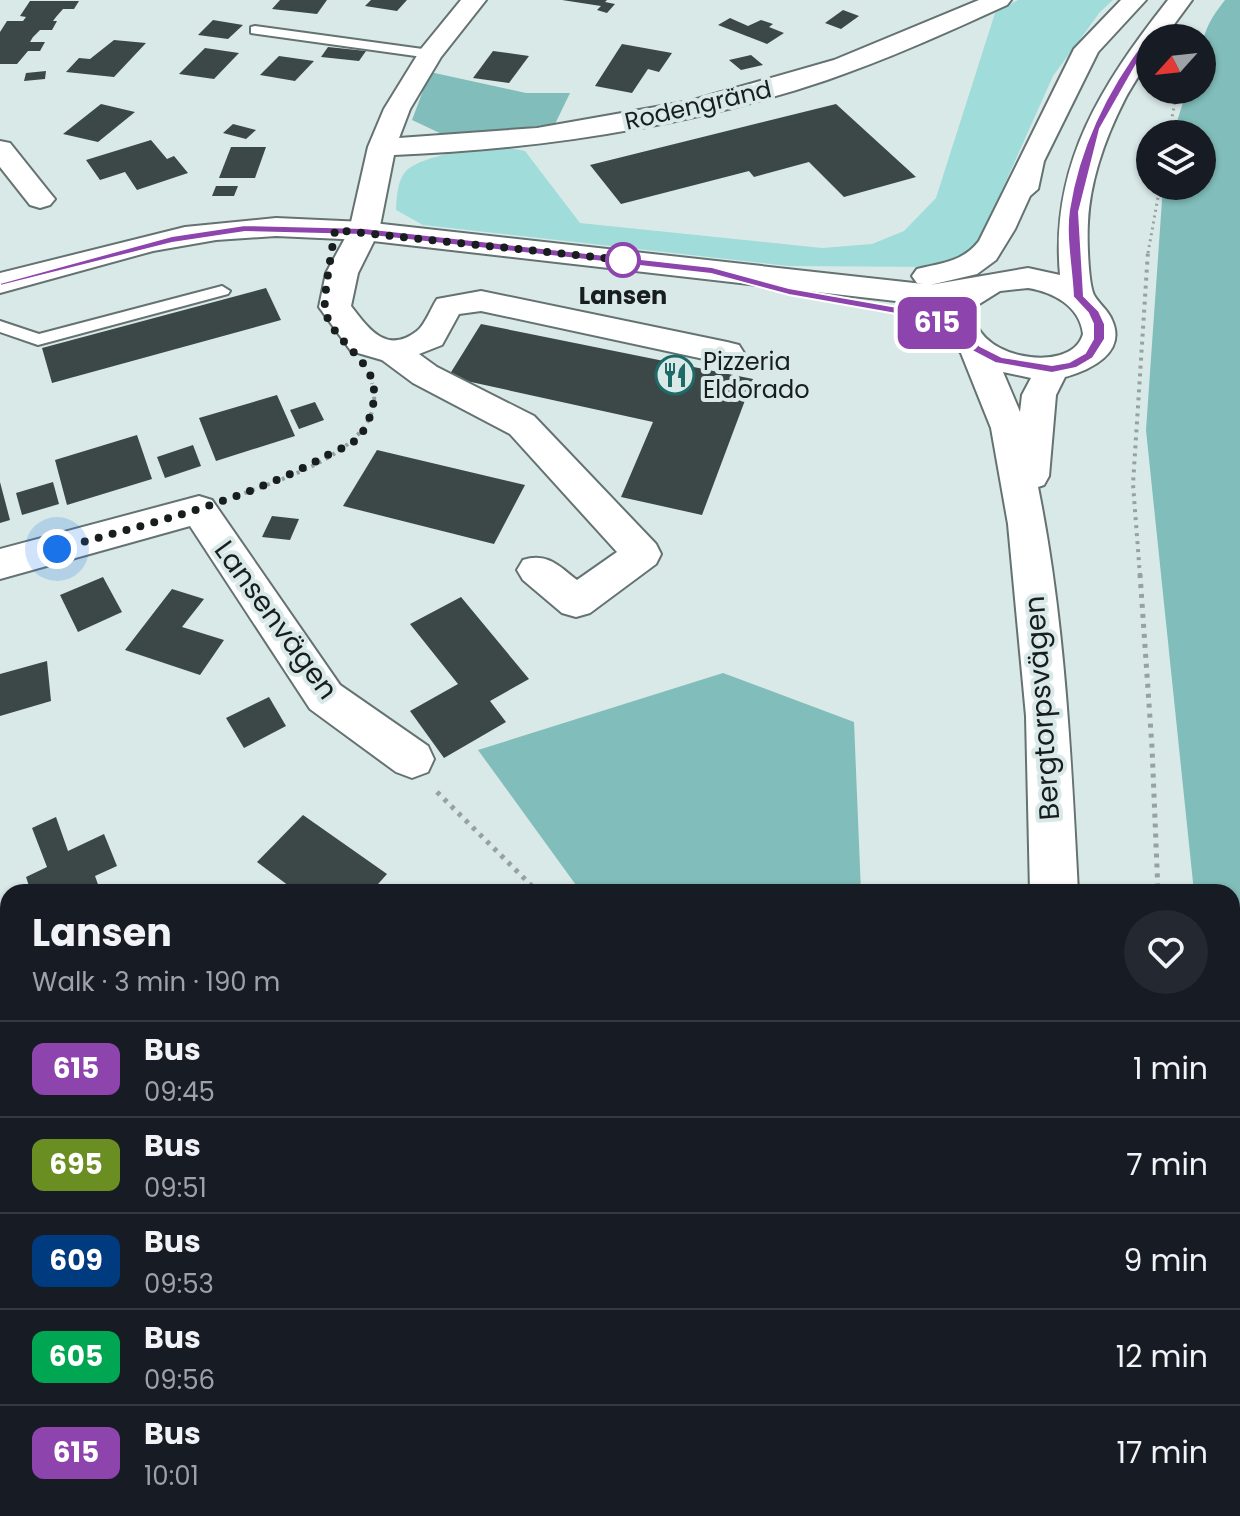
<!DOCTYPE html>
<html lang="en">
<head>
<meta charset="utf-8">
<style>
	body { margin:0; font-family:Poppins,sans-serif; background:#242831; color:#f1f3f6; height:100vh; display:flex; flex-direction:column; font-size:30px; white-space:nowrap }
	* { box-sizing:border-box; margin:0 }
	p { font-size:26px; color:#9ea1a6 }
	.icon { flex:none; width:44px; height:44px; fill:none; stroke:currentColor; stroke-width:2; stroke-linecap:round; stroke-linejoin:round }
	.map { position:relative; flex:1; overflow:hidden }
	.side { position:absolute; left:0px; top:884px; width:1240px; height:632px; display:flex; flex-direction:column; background:#171b24; border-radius:24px 24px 0 0; box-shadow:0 2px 6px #0004 }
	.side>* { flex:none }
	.badge { padding:0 16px; border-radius:12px; font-size:28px; line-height:52px }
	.needle { width:52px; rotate:243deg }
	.fabs { position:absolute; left:1136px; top:24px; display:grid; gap:16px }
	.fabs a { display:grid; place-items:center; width:80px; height:80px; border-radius:50%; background:#171b24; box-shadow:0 2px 6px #0004; font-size:40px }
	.you { position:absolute; width:40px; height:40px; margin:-20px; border:6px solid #fff; border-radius:50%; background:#1a73e8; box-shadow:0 0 0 12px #1a73e833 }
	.map>.badge { position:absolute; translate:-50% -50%; box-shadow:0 0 0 4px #fff }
	.round { display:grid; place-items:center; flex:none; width:84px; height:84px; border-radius:42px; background:#242831 }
	.overview { display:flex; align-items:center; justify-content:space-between; height:136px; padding:0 32px }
	h1 { font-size:38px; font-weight:700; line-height:60px }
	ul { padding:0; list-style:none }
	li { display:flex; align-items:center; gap:24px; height:96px; padding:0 32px; border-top:2px solid #363941 }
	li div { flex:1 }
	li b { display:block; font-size:30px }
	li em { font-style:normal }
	li .badge { min-width:88px; font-weight:700; text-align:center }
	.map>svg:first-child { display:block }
	.green { fill:#a0dcd9 }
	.forest { fill:#81bdba }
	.building { fill:#3b4847 }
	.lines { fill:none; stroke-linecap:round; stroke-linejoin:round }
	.lane-casing { stroke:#647271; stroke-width:4 }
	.street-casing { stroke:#647271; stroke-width:4 }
	.secondary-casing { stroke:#647271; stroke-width:4 }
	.path-far3 { stroke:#95a2a1; stroke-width:3; stroke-dasharray:2 4; stroke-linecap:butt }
	.path-far2 { stroke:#95a2a1; stroke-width:4; stroke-dasharray:3 5; stroke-linecap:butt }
	.path-far1 { stroke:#95a2a1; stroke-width:5; stroke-dasharray:4 6; stroke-linecap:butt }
	.path { stroke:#95a2a1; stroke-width:6; stroke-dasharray:5 8; stroke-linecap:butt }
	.lane { fill:#fff; fill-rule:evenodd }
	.street { fill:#fff; fill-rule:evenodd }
	.secondary { fill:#fff; fill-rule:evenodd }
	.line { fill:#8e44ad; stroke:#fff; stroke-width:2 }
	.walk { stroke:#181e1e; stroke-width:8; stroke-dasharray:0 14.4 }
	.stop-dot { fill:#fff; stroke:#8e44ad; stroke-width:4 }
	.labels { text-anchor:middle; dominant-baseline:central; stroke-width:8; stroke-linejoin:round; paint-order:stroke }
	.far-street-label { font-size:24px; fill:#181e1e; stroke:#d9e9e8 }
	.far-stop-label { font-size:24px; font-weight:bold; fill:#181e1e; stroke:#d9e9e8 }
	.far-poi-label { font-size:24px; fill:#181e1e; stroke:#d9e9e8; text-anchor:start }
	.street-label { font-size:28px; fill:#181e1e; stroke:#d9e9e8 }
</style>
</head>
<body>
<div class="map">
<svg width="1240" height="1516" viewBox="0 0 1240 1516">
	<rect width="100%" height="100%" fill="#d9e9e8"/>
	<!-- green -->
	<path class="green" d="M1018,0H1113L1100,12L1053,76L977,246L941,267L789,266L423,225L396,210C397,196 397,179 408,169C430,152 499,144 525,151L580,223L822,248L872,244L904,231L936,198L995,13Z"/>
	<!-- forest -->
	<g class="forest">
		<path d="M1225,0H1240V1342L1232,1264V892H1194L1146,430L1163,186H1202V134H1173L1187,90H1202C1202,47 1197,35 1225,0Z"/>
		<path d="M430,72L526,93H570L555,124L446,136L412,120Z"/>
		<path d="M723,673L854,722L861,892H581L478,750Z"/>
		<path d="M732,1508H886V1516H733Z"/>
	</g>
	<!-- building -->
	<g class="building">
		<path d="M280,0H327L317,14L272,9Z"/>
		<path d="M371,0H407L397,11L365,6Z"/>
		<path d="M562,0H607L605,2L615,4L607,13L597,10L601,6Z"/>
		<path d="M30,1H79L74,9H63L56,17L53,21H57L52,30H40L33,37L30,42H45L40,51H28L17,64H0V32L7,21H23L26,17L20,16Z"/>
		<path d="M843,10L859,16L841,29L825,23Z"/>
		<path d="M730,18L748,26L761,20L773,24L769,27L784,33L767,44L718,25Z"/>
		<path d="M213,20L243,25L228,39L198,35Z"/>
		<path d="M114,40L146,43L114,77L66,72L79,58L90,59Z"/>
		<path d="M622,44L672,53L659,72L648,69L632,93L595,86Z"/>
		<path d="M328,47L366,51L359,61L321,57Z"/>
		<path d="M205,48L239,53L214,79L179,74Z"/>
		<path d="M493,51L529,56L509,83L473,78Z"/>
		<path d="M751,55L763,65L741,70L729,60Z"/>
		<path d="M279,56L314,61L295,81L260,75Z"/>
		<path d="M46,71L45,79L24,81L26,73Z"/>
		<path d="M101,104L135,112L98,142L63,134Z"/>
		<path d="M836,104L916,177L844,197L809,162L754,177L749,171L621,204L590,165Z"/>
		<path d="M233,124L256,130L246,139L223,133Z"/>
		<path d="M151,140L167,159L174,156L188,173L137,190L125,172L100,180L86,160Z"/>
		<path d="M231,147H266L255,178H219Z"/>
		<path d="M216,186H238L234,196H212Z"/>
		<path d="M266,288L281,320L52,383L42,348Z"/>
		<path d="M481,324L753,379L702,515L621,497L653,422L448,377Z"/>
		<path d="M277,395L295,436L216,461L199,418Z"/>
		<path d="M315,402L324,420L299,429L290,410Z"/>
		<path d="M137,435L152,479L67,505L55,460Z"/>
		<path d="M193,445L201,466L165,478L157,457Z"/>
		<path d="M377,450L525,485L494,544L343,506Z"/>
		<path d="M0,482L10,520L0,523Z"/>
		<path d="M53,482L59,504L22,515L16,493Z"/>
		<path d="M272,516L299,519L290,540L262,537Z"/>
		<path d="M103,577L122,612L78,632L60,595Z"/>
		<path d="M172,589L204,599L182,627L224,640L200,675L125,650Z"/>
		<path d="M461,597L529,679L490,701L506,722L444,758L410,711L458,684L410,624Z"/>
		<path d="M47,661L51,701L0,716V674Z"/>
		<path d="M269,697L286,726L244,748L226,718Z"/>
		<path d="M303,815L387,874L371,892H297L257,862Z"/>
		<path d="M56,817L68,851L104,834L117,866L95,876L100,890L31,892L26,877L47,867L32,828Z"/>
		<path d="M69,1508H150V1516H68Z"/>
		<rect x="400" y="1508" width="135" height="8"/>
	</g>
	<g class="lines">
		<!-- lane casing -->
		<g class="lane-casing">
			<g id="lane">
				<path d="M255,26L430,50L436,54L430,58L251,33V27Z"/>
				<path d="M222,286L230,291L228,294L38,345L0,332V321L39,334Z"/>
			</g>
		</g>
		<!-- street casing -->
		<g class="street-casing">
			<g id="street">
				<path d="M461,0H486L441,57L410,109L399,138L537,128L690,101L834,60L979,0H1011L1007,5C948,32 888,59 827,80C688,127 541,149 394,155L379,231L358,273L351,306C368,328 386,355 417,331C425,325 431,308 437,299L481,291L727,342L739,345L744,353L739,361L727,364L481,311L459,314L442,345L419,354L437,367L534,416L656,544L661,554L656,564L590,613L576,617L562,613L523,580L517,570L523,560C547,552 559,566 577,580L617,552L510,434L413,383L382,360L351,351L319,307L326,273L349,231L368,147L384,109L421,49Z"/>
				<path d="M0,141L10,143L50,193L55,199L50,205L40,208L30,205L0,167Z"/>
				<path d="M199,496L212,500L340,685L428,746L434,759L428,772L412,778L396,772L310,709L190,526L0,579V549Z"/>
				<path d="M8,1305V1365L0,1368V1308Z"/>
			</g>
		</g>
		<!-- secondary casing -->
		<g class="secondary-casing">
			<g id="secondary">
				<path d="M1121,0H1146L1098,52L1044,161L1038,189L1030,196L1015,229L996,260L977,274L930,285L1028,268L1060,275C1050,164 1102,84 1168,0H1192L1164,38H1150C1150,65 1137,76 1125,99C1106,136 1090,180 1088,222C1087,237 1088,283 1094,295C1099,304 1108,310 1112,320C1127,353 1090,370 1065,377L1056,395L1049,476L1044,485L1038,487C1065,620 1071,757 1078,892H1030L1026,716L1008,524L991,428L961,353L944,329L942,308L946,302L931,305L364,240L276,236L216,240L153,251L0,293V273L185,227L276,218L364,222L923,284L917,283L912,276L917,269C941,263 963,262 979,241L1074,49ZM1028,288C1053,292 1080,306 1083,334C1071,378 963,356 976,306L1000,291ZM1003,372L1031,378L1022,395L1020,412Z"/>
				<rect x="1025" y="1508" width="64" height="8"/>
			</g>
		</g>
		<!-- path-far3 -->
		<g class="path-far3">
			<path d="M1169,134L1177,90"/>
			<path d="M1148,253L1160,186"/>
		</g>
		<!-- path-far2 -->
		<g class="path-far2">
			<path d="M237,496C281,479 391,448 372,383"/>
			<path d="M1140,576L1133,484L1148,251"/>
		</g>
		<!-- path-far1 -->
		<g class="path-far1">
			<path d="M1140,574L1152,747L1158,892"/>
			<path d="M437,792L538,892"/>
		</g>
		<!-- path -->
		<g class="path">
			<path d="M687,1508L688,1516"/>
			<path d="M1173,1508V1516"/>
		</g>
		<!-- lane -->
		<use href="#lane" class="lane"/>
		<!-- street -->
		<use href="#street" class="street"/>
		<!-- secondary -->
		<use href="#secondary" class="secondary"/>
	</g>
	<!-- line -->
	<path class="line" d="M1147,37L1154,39L1139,60L1100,129L1079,212L1084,296L1099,311L1105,324V339L1093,358L1076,368L1052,373L995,363L972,351L958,337L913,317L789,295L711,274L364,235L245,232L172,243L0,286V283L172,236L245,225L364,228L712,267L789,288L920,311L966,331L980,346L1002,357L1052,365L1069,362L1085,353L1093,339V324L1088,313L1073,297C1072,269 1065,237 1069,210C1079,146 1108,88 1147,37Z"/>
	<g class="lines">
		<!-- walk -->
		<path class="walk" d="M57,549C147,524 239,503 322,458C332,452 351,446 359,437C368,426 375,406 374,391C373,358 330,340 325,309C323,298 333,245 335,230L623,260"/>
	</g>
	<!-- icons -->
	<defs>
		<g id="restaurant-ring" transform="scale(2)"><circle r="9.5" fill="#d9e9e8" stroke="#1d6a68" stroke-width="1.5"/><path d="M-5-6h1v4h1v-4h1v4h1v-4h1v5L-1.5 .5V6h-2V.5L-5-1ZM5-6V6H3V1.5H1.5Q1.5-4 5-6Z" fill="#1d6a68"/></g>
	</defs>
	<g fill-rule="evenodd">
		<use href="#restaurant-ring" x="675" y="375"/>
	</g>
	<!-- markers -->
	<circle class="stop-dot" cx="623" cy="260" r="16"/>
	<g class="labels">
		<!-- far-street labels -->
		<g class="far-street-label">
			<text transform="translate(698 105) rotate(-13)">Rodengränd</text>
		</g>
		<!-- far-stop labels -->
		<g class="far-stop-label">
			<text x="623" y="295">Lansen</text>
		</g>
		<!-- far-poi labels -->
		<g class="far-poi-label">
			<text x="703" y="361">Pizzeria<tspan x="703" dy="28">Eldorado</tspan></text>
		</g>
		<!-- street labels -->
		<g class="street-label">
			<text transform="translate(276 620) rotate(54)">Lansenvägen</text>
			<text transform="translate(1042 708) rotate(-94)">Bergtorpsvägen</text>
		</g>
	</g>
</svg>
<div class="fabs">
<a><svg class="needle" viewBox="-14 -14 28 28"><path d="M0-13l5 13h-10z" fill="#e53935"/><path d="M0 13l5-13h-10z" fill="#9ea1a6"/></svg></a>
<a><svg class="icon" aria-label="layers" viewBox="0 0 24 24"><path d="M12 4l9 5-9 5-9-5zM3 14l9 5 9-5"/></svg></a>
</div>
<div class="you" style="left:57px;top:549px"></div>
<b class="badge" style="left:937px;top:323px;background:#8e44ad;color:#fff">615</b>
<section class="side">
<div class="overview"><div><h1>Lansen</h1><p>Walk · 3 min · 190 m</p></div><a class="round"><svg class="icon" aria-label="heart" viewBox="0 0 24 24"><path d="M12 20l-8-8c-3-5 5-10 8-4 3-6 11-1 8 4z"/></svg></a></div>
<ul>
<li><span class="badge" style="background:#8e44ad;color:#fff">615</span><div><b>Bus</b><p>09:45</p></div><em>1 min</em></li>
<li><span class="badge" style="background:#6b8e23;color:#fff">695</span><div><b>Bus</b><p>09:51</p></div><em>7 min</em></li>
<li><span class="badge" style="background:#003b80;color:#fff">609</span><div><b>Bus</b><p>09:53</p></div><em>9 min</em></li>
<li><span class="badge" style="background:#00a651;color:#fff">605</span><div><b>Bus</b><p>09:56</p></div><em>12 min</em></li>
<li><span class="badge" style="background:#8e44ad;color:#fff">615</span><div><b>Bus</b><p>10:01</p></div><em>17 min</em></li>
</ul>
</section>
</div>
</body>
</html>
